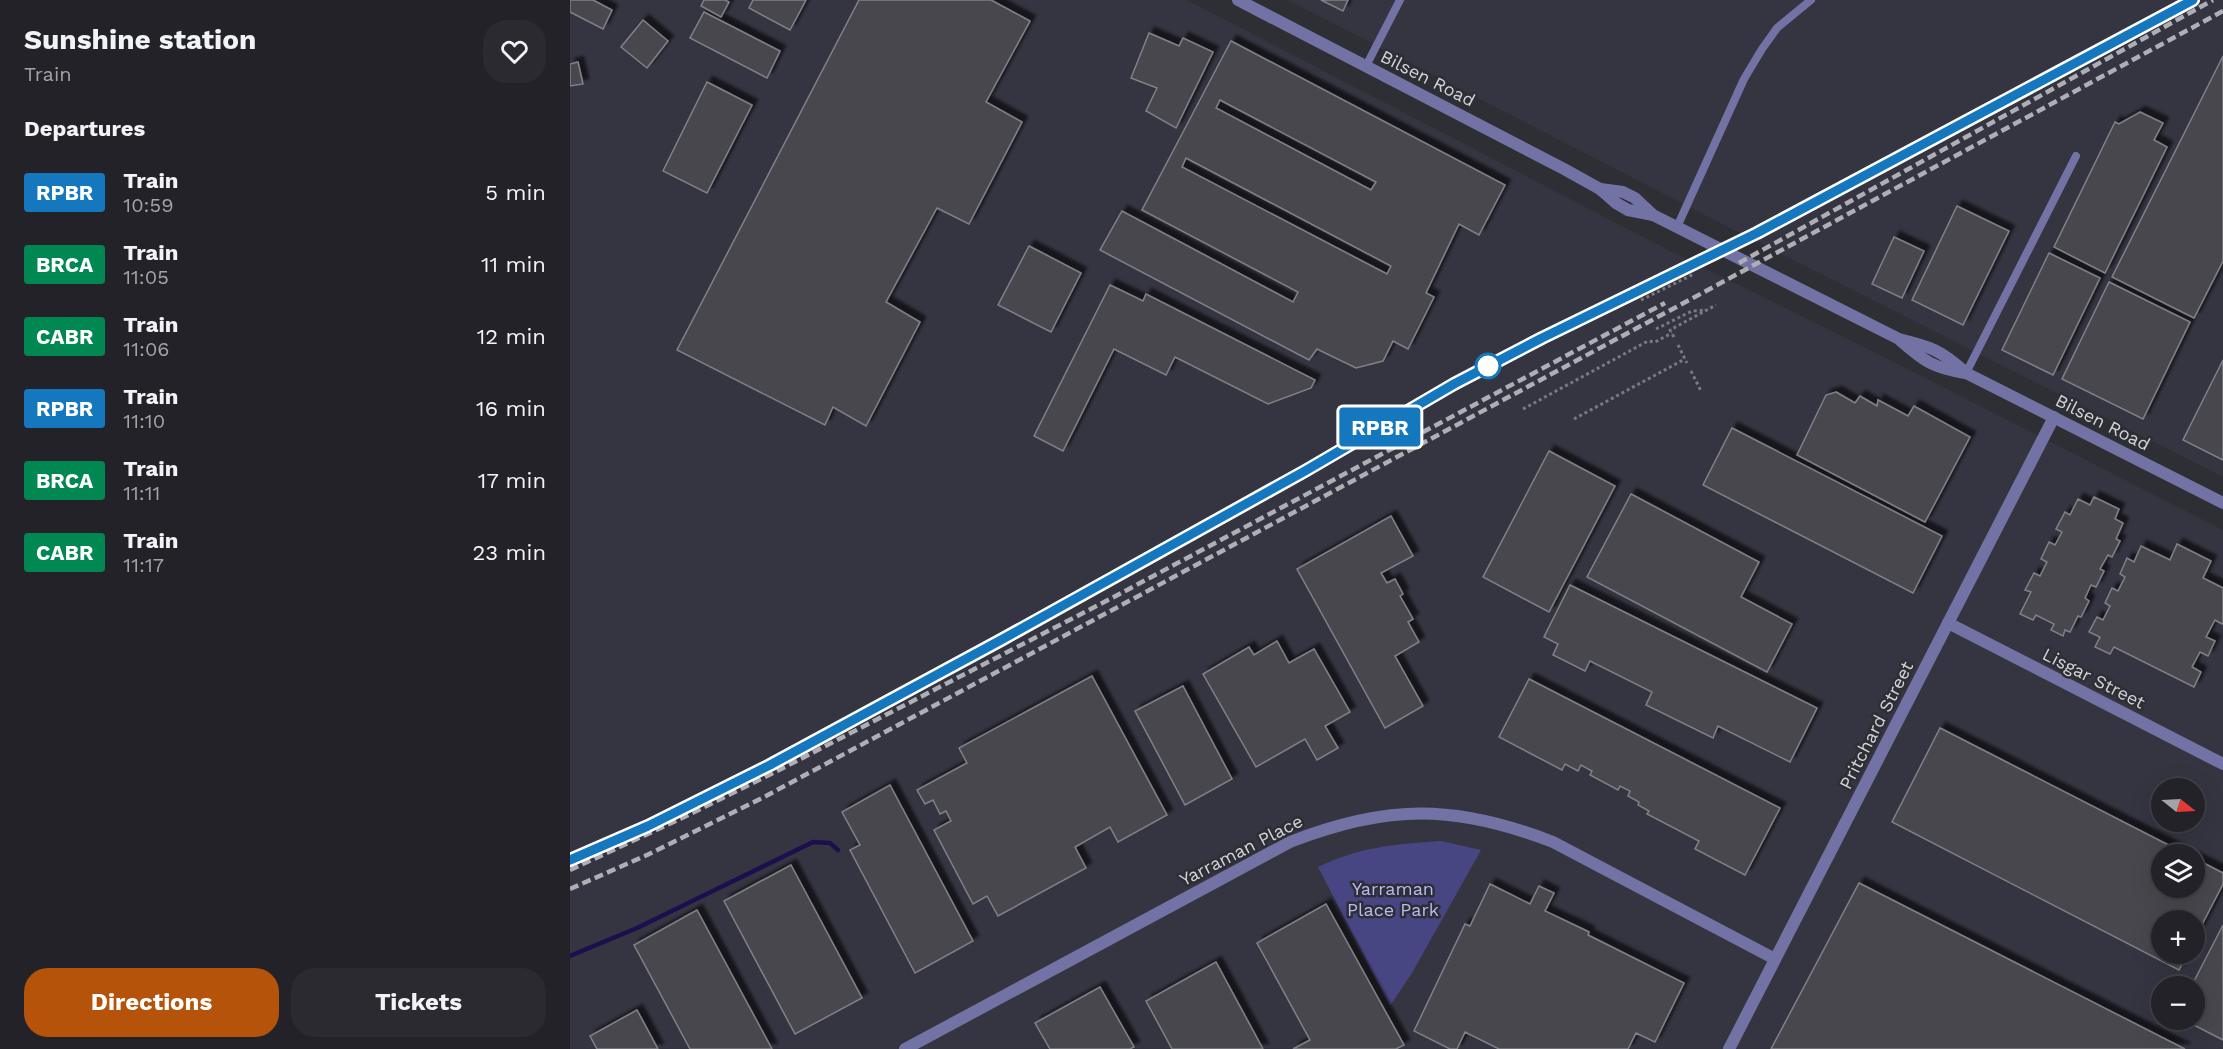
<!DOCTYPE html>
<html lang="en">
<head>
<meta charset="utf-8">
<style>
	body { margin:0; font-family:"Work Sans",sans-serif; background:#2a2a30; color:#f1f3f6; height:100vh; display:flex; flex-direction:column; font-size:22px; white-space:nowrap }
	* { box-sizing:border-box; margin:0 }
	p { font-size:20px; color:#a2a4a8 }
	.icon { flex:none; width:33px; height:33px; fill:none; stroke:currentColor; stroke-width:2; stroke-linecap:round; stroke-linejoin:round }
	.map { position:relative; flex:1; overflow:hidden }
	.details { display:flex; flex-direction:column; background:#222228; width:570px }
	.details>* { flex:none }
	.badge { padding:0 12px; border-radius:4px; font-size:21px; line-height:39px }
	.needle { width:39px; rotate:108deg }
	.tools { position:absolute; left:1581px; top:778px; display:grid; gap:12px }
	.tools a { display:grid; place-items:center; width:54px; height:54px; border-radius:50%; background:#222228; box-shadow:0 6px 24px #0002,0 0 0 2px #3f3f45; font-size:30px }
	.map>.badge { position:absolute; translate:-50% -50%; box-shadow:0 0 0 3px #fff }
	h2 { padding:0 24px; font-size:22px; line-height:54px }
	.round { display:grid; place-items:center; flex:none; width:63px; height:63px; border-radius:24px; background:#2a2a30 }
	.summary { display:flex; align-items:center; justify-content:space-between; height:102px; padding:0 24px }
	h1 { font-size:28px; font-weight:700; line-height:45px }
	.primary-button { display:flex; gap:12px; margin-top:auto; padding:12px 24px }
	.primary-button a { flex:1; height:69px; border-radius:24px; background:#b45309; color:#fff; font-size:24px; font-weight:700; line-height:69px; text-align:center }
	.primary-button a+a { background:#2a2a30; color:#f1f3f6 }
	ul { padding:0; list-style:none }
	li { display:flex; align-items:center; gap:18px; height:72px; padding:0 24px }
	li div { flex:1 }
	li b { display:block; font-size:22px }
	li em { font-style:normal }
	li .badge { min-width:66px; font-weight:700; text-align:center }
	main { display:flex; flex:1; min-height:0 }
	.map>svg:first-child { display:block }
	.built { fill:#353542; fill-rule:evenodd }
	.green { fill:#484583 }
	.lines { fill:none; stroke-linecap:round; stroke-linejoin:round }
	.stream { stroke:#1c0f4e; stroke-width:4.5 }
	.building { fill:#46474e; stroke:#808088; stroke-width:1.5; fill-rule:evenodd; filter:url(#shadow) }
	.path { stroke:#797a7f; stroke-width:3; stroke-dasharray:3 3; stroke-linecap:butt }
	.service { stroke:#7272a4; stroke-width:8 }
	.minor { stroke:#7272a4; stroke-width:12 }
	.tertiary { stroke:#7272a4; stroke-width:12 }
	.rail { stroke:#aeafb4; stroke-width:4.5; stroke-dasharray:9 4.5; stroke-linecap:butt }
	.line-casing { stroke:#fff; stroke-width:14 }
	.line { stroke:#1578be; stroke-width:9 }
	.stop-dot { fill:#fff; stroke:#1578be; stroke-width:3 }
	.labels { text-anchor:middle; dominant-baseline:central; stroke-width:5; stroke-linejoin:round; paint-order:stroke }
	.street-label { font-size:18px; fill:#d3d4d8; stroke:#2e2e35 }
	.park-label { font-size:18px; fill:#b9baf4; stroke:#2e2e35 }
</style>
</head>
<body>
<main>
<section class="details">
<div class="summary"><div><h1>Sunshine station</h1><p>Train</p></div><a class="round"><svg class="icon" aria-label="heart" viewBox="0 0 24 24"><path d="M12 20l-8-8c-3-5 5-10 8-4 3-6 11-1 8 4z"/></svg></a></div>
<h2>Departures</h2>
<ul>
<li><span class="badge" style="background:#1578be;color:#fff">RPBR</span><div><b>Train</b><p>10:59</p></div><em>5 min</em></li>
<li><span class="badge" style="background:#008752;color:#fff">BRCA</span><div><b>Train</b><p>11:05</p></div><em>11 min</em></li>
<li><span class="badge" style="background:#008752;color:#fff">CABR</span><div><b>Train</b><p>11:06</p></div><em>12 min</em></li>
<li><span class="badge" style="background:#1578be;color:#fff">RPBR</span><div><b>Train</b><p>11:10</p></div><em>16 min</em></li>
<li><span class="badge" style="background:#008752;color:#fff">BRCA</span><div><b>Train</b><p>11:11</p></div><em>17 min</em></li>
<li><span class="badge" style="background:#008752;color:#fff">CABR</span><div><b>Train</b><p>11:17</p></div><em>23 min</em></li>
</ul>
<div class="primary-button"><a>Directions</a><a>Tickets</a></div>
</section>
<div class="map">
<svg width="1653" height="1049" viewBox="0 0 1653 1049">
	<defs>
		<filter id="shadow"><feDropShadow dx="5.5" dy="-5.5" stdDeviation="1.5" flood-color="#0009"/></filter>
	</defs>
	<rect width="100%" height="100%" fill="#2e2e35"/>
	<!-- built -->
	<g class="built">
		<path d="M0,0H617L1104,253L1304,352L1653,530V1049H0ZM1592,789H1624V822H1592ZM1592,855H1624V888H1592ZM1592,921H1624V954H1592ZM1592,987H1624V1020H1592Z"/>
		<path d="M718,0H1653V477L1154,225Z"/>
	</g>
	<!-- green -->
	<path class="green" d="M871,841L911,850L842,973L820,1006L748,867C788,847 827,844 871,841Z"/>
	<g class="lines">
		<!-- stream -->
		<path class="stream" d="M0,956L67,928L243,842L260,843L268,850"/>
	</g>
	<!-- building -->
	<g class="building">
		<path d="M0,0H23L42,10L33,29L0,12Z"/>
		<path d="M134,0H155L159,2L151,17L131,6Z"/>
		<path d="M183,0H236L220,30L179,8Z"/>
		<path d="M289,0H421L460,21L416,102L452,122L399,224L367,208L316,302L350,322L296,426L263,407L255,425L107,350Z"/>
		<path d="M751,0H778L773,11Z"/>
		<path d="M134,12L210,51L197,78L120,38Z"/>
		<path d="M73,20L98,41L77,68L51,47Z"/>
		<path d="M579,33L609,46L613,38L643,52L606,128L576,111L587,88L561,78Z"/>
		<path d="M661,41L935,185L909,235L889,224L856,293L864,297L838,349L823,341L813,361L786,368L747,349L739,360L530,250L552,211L723,302L728,292L572,210ZM650,100L806,182L801,190L646,108ZM616,158L821,266L817,274L612,167Z"/>
		<path d="M1653,56V261L1624,318L1542,277Z"/>
		<path d="M8,62L13,84L0,86V64Z"/>
		<path d="M137,82L182,105L137,193L93,171Z"/>
		<path d="M1570,112L1593,123L1584,140L1597,147L1535,273L1484,247L1545,122L1549,124Z"/>
		<path d="M1387,206L1439,231L1393,325L1342,300Z"/>
		<path d="M1324,237L1354,251L1332,298L1302,284Z"/>
		<path d="M459,246L511,273L481,332L428,305Z"/>
		<path d="M1479,253L1530,278L1483,375L1432,350Z"/>
		<path d="M1539,282L1620,322L1573,419L1492,379Z"/>
		<path d="M540,285L573,301L576,294L745,380L741,388L698,404L605,357L596,375L544,349L493,451L464,436Z"/>
		<path d="M1653,360V460L1613,440Z"/>
		<path d="M1266,392L1285,403L1290,396L1307,406L1308,400L1338,416L1344,406L1400,437L1355,522L1227,455L1256,395Z"/>
		<path d="M1162,428L1372,536L1343,593L1133,485Z"/>
		<path d="M979,451L1045,486L979,612L913,577Z"/>
		<path d="M1061,494L1189,562L1171,597L1222,624L1197,672L1017,577Z"/>
		<path d="M1524,497L1549,509L1545,519L1553,523L1546,539L1550,541L1542,557L1538,555L1530,569L1534,571L1526,587L1521,585L1515,598L1519,601L1511,617L1508,616L1500,632L1495,630L1493,636L1481,630L1484,624L1466,615L1463,620L1450,614L1461,592L1455,590L1464,573L1470,576L1477,562L1471,559L1479,542L1485,545L1492,532L1486,529L1495,512L1500,515L1508,499L1520,505Z"/>
		<path d="M821,516L843,556L811,573L817,583L825,579L833,594L830,596L843,619L838,622L849,642L825,656L853,706L815,728L727,569Z"/>
		<path d="M1607,544L1641,561L1633,578L1653,588V623L1652,624L1645,620L1636,637L1645,641L1638,656L1630,652L1622,667L1631,672L1624,687L1544,647L1540,654L1525,647L1530,637L1519,632L1527,617L1533,620L1540,606L1535,603L1542,588L1548,591L1555,577L1550,574L1557,558L1564,562L1571,546L1600,560Z"/>
		<path d="M1000,585L1247,708L1220,762L1148,726L1143,738L1076,705L1082,692L1020,661L1015,671L983,655L988,644L974,637Z"/>
		<path d="M707,641L719,663L744,649L780,712L755,726L768,748L747,760L735,739L686,767L633,674L679,647L684,655Z"/>
		<path d="M522,676L597,815L548,842L540,827L505,847L516,868L428,916L417,896L403,904L364,830L381,821L376,811L370,814L363,800L355,804L347,790L397,763L389,748Z"/>
		<path d="M959,679L1210,808L1175,875L1125,849L1129,841L1077,814L1079,811L1068,805L1069,802L1058,796L1060,791L1050,786L1048,790L1020,775L1022,771L1011,765L1008,771L995,764L992,770L929,737Z"/>
		<path d="M613,686L662,779L615,805L565,711Z"/>
		<path d="M1370,728L1618,855H1592V888H1624V858L1653,873V884L1624,940V921H1592V954H1617L1609,970L1322,822Z"/>
		<path d="M320,785L403,941L345,973L280,850L290,845L272,812Z"/>
		<path d="M221,865L292,998L225,1034L154,901Z"/>
		<path d="M1289,883L1615,1049H1201Z"/>
		<path d="M920,884L960,904L969,886L984,893L975,911L1019,932L1018,935L1114,983L1085,1042L1066,1033L1058,1049H929L895,1032L887,1049H880L844,1031L895,924L900,926Z"/>
		<path d="M756,904L834,1045L826,1049H723L740,1040L687,943Z"/>
		<path d="M127,910L202,1049H120L64,945Z"/>
		<path d="M1653,925V1040L1614,1020H1624V987H1621Z"/>
		<path d="M646,962L693,1049H602L576,1001Z"/>
		<path d="M530,987L564,1047L560,1049H480L465,1023Z"/>
		<path d="M67,1010L88,1049H27L20,1036Z"/>
	</g>
	<g class="lines">
		<!-- path -->
		<g class="path">
			<path d="M1071,300L1124,274"/>
			<path d="M1086,329L1122,311L1136,310"/>
			<path d="M1104,337L1100,330L1146,305"/>
			<path d="M1108,345L1117,363"/>
			<path d="M1121,371L1131,391"/>
			<path d="M953,409L1078,341L1085,342L1102,333"/>
			<path d="M1004,419L1115,359"/>
		</g>
		<!-- service -->
		<g class="service">
			<path d="M796,66L830,0"/>
			<path d="M1107,227L1174,79L1192,49L1207,28L1241,0"/>
			<path d="M1396,373L1506,156"/>
		</g>
		<!-- minor -->
		<g class="minor">
			<path d="M1378,623L1653,764"/>
			<path d="M335,1049L720,842C817,804 885,804 983,842L1205,959"/>
			<path d="M1159,1049L1484,417"/>
		</g>
		<!-- tertiary -->
		<g class="tertiary">
			<path d="M668,0L994,169L1030,189L1046,203L1058,210L1083,215"/>
			<path d="M1030,189L1053,192L1065,198L1083,215L1329,339C1361,347 1371,350 1396,373L1653,503"/>
			<path d="M1331,341C1355,362 1364,368 1395,373"/>
		</g>
		<!-- rail -->
		<g class="rail">
			<path d="M1169,263L1643,0"/>
			<path d="M206,762L431,640L735,471L884,384L972,338L1187,233L1623,0"/>
			<path d="M0,870L112,818L211,769L542,598L1095,303"/>
			<path d="M0,889L77,855L196,796L1136,291L1653,11"/>
		</g>
	</g>
	<g class="lines">
		<!-- line casing -->
		<g class="line-casing">
			<path id="line" d="M0,860L78,826L200,765L431,640L735,471L884,384L972,338L1187,233L1623,0"/>
		</g>
		<!-- line -->
		<use href="#line" class="line"/>
	</g>
	<!-- markers -->
	<circle class="stop-dot" cx="918" cy="366" r="12"/>
	<g class="labels">
		<!-- street labels -->
		<g class="street-label">
			<text transform="translate(858 78) rotate(27)">Bilsen Road</text>
			<text transform="translate(1533 422) rotate(27)">Bilsen Road</text>
			<text transform="translate(1524 678) rotate(27)">Lisgar Street</text>
			<text transform="translate(1306 725) rotate(-63)">Pritchard Street</text>
			<text transform="translate(671 850) rotate(-27)">Yarraman Place</text>
		</g>
		<!-- park labels -->
		<g class="park-label">
			<text x="823" y="888">Yarraman<tspan x="823" dy="21">Place Park</tspan></text>
		</g>
	</g>
</svg>
<div class="tools">
<a><svg class="needle" viewBox="-14 -14 28 28"><path d="M0-13l5 13h-10z" fill="#e53935"/><path d="M0 13l5-13h-10z" fill="#a2a4a8"/></svg></a>
<a><svg class="icon" aria-label="layers" viewBox="0 0 24 24"><path d="M12 4l9 5-9 5-9-5zM3 14l9 5 9-5"/></svg></a>
<a>+</a>
<a>−</a>
</div>
<b class="badge" style="left:810px;top:427px;background:#1578be;color:#fff">RPBR</b>
</div>
</main>
</body>
</html>
